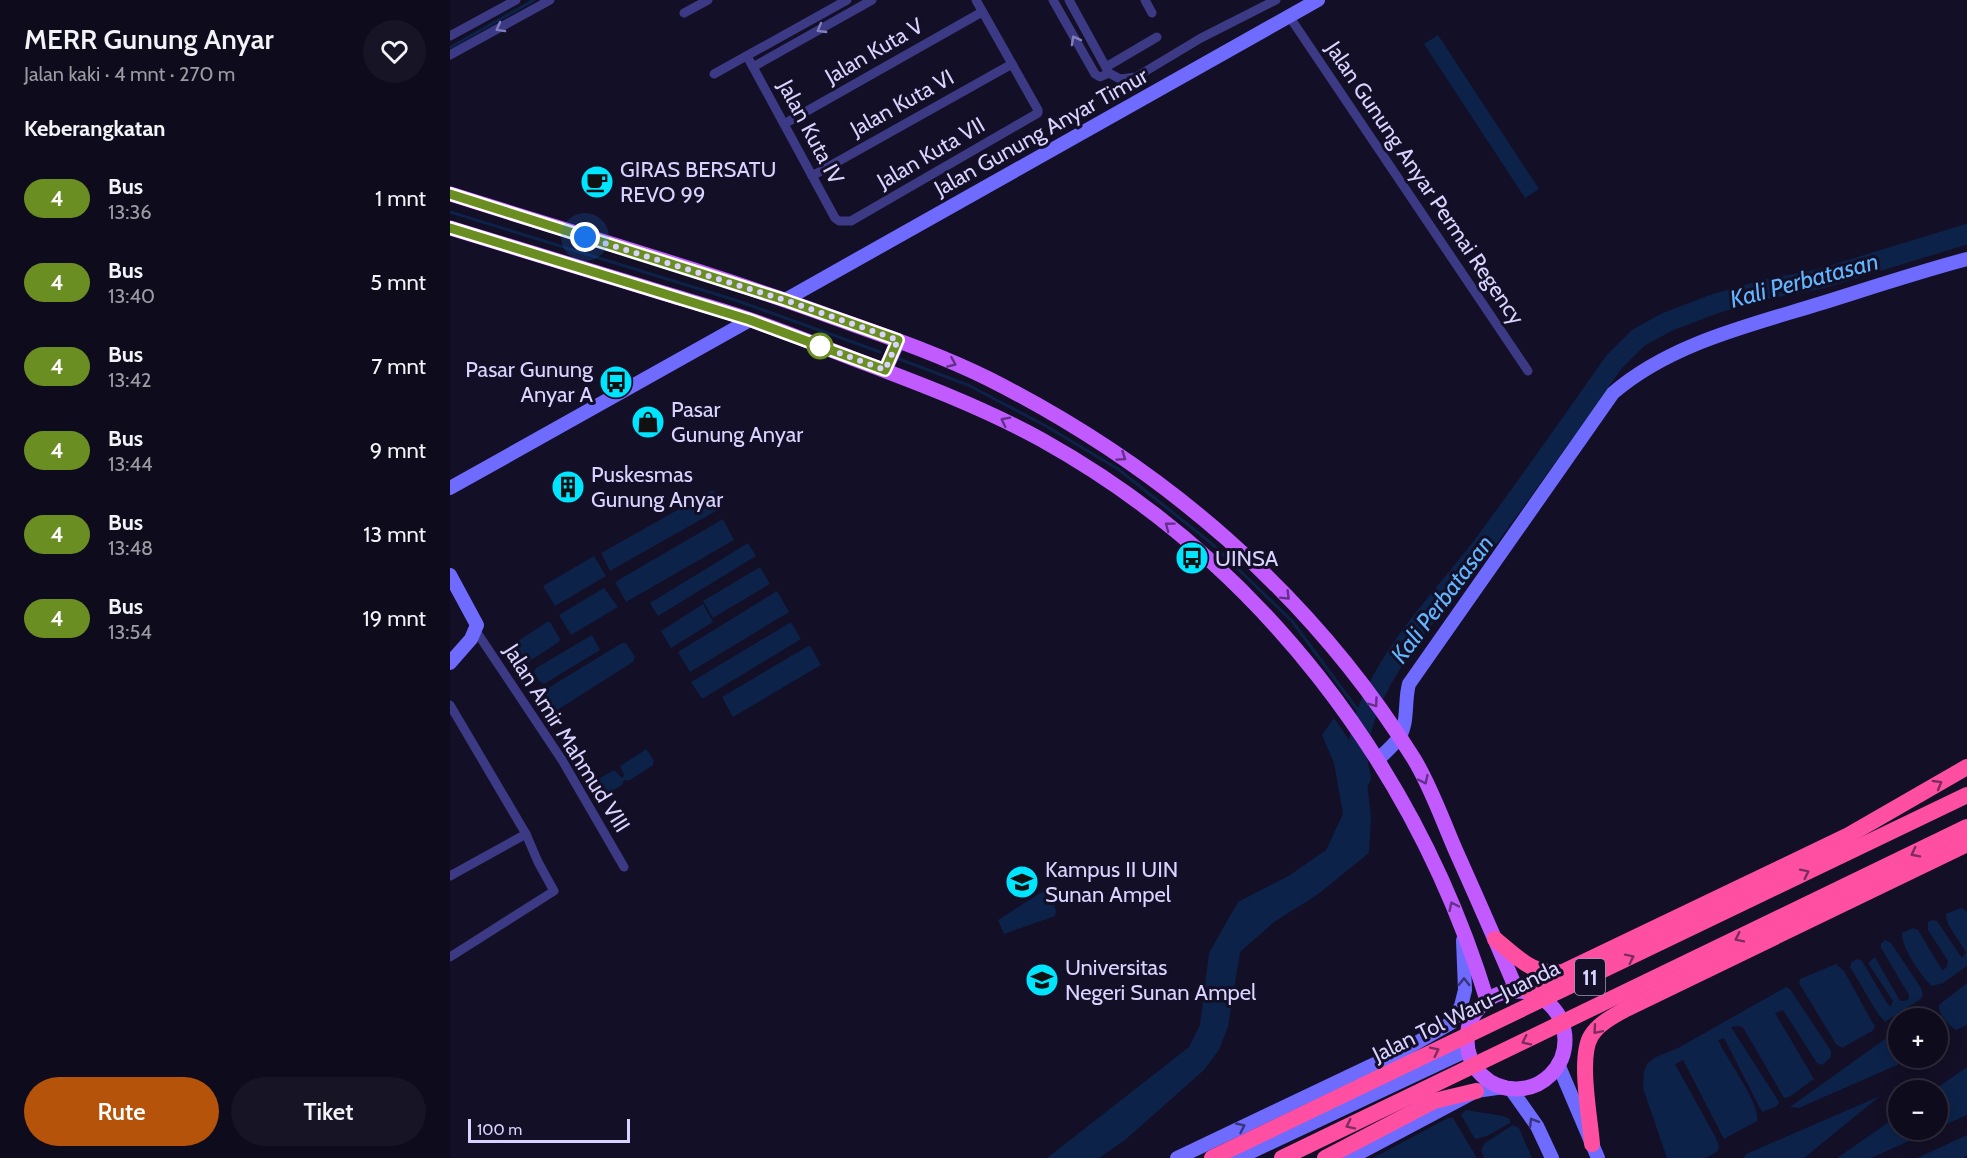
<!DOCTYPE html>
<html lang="id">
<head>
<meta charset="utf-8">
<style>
	body { margin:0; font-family:Cabin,sans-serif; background:#171425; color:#f1f3f6; height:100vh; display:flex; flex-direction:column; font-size:22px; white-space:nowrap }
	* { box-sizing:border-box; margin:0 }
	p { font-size:20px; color:#9b9ba3 }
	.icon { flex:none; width:33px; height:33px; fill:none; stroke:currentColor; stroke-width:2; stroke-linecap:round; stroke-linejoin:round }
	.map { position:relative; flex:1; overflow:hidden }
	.side { display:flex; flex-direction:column; background:#0e0b1c; width:450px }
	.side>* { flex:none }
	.badge { padding:0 12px; border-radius:20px; font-size:21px; line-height:39px }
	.buttons { position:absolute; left:1438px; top:1008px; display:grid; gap:12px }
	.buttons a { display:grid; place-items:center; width:60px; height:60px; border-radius:50%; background:#0e0b1c; box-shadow:0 3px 15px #0003,0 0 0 2px #2e2b3b; font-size:30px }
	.scale { position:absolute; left:18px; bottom:15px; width:162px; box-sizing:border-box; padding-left:6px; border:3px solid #d9d4ff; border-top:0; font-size:16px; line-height:21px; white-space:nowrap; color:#d9d4ff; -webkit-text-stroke:4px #130f26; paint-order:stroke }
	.you { position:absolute; width:30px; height:30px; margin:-15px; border:4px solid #fff; border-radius:50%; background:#1a73e8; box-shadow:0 0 0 9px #1a73e833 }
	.map>.badge { position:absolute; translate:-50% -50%; box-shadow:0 0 0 3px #fff }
	h2 { padding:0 24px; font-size:22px; line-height:54px }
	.round { display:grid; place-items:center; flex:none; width:63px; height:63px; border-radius:32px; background:#171425 }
	.overview { display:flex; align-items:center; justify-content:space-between; height:102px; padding:0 24px }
	h1 { font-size:28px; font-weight:600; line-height:45px }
	.button { display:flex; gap:12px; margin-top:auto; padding:12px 24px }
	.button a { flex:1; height:69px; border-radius:36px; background:#b45309; color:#fff; font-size:24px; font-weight:600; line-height:69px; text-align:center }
	.button a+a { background:#171425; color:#f1f3f6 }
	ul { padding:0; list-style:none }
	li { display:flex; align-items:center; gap:18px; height:84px; padding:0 24px }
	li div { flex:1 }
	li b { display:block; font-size:22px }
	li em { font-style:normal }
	li .badge { min-width:66px; font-weight:700; text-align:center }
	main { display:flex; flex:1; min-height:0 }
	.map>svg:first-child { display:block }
	.water { fill:#0c2248 }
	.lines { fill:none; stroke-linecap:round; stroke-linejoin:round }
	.stream { stroke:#0c2248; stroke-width:3 }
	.river { stroke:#0c2248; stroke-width:20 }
	.street { stroke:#3d3a85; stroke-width:9 }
	.secondary { stroke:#6f6bff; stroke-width:14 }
	.primary { stroke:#c25bff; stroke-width:15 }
	.highway { stroke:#ff4fa3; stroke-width:16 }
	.highway-bridge { stroke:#ff4fa3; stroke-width:16 }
	.oneway { stroke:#837fbc }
	.oneway2 { stroke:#623188 }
	.oneway3 { stroke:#7d2c5e }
	.oneway4 { stroke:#38347d }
	.line-casing { stroke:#fff; stroke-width:14 }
	.line { stroke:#6b8e23; stroke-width:9 }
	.walk { stroke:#d9d4ff; stroke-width:6; stroke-dasharray:0 10.8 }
	.stop-dot { fill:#fff; stroke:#6b8e23; stroke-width:3 }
	.labels { text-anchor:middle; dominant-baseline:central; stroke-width:6; stroke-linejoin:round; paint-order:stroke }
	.shield { fill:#130f26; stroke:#9e99be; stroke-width:1.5 }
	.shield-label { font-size:21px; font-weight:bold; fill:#d9d4ff }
	.street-label { font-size:22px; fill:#d9d4ff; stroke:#130f26 }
	.poi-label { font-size:22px; fill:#d9d4ff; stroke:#130f26; text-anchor:start }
	.water-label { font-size:24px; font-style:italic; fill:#62b6ff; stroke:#130f26 }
</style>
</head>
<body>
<main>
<section class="side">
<div class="overview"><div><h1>MERR Gunung Anyar</h1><p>Jalan kaki · 4 mnt · 270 m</p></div><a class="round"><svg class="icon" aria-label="heart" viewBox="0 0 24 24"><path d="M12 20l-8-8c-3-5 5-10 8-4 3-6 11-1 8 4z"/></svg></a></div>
<h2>Keberangkatan</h2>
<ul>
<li><span class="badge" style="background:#6b8e23;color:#fff">4</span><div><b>Bus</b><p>13:36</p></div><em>1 mnt</em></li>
<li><span class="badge" style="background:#6b8e23;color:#fff">4</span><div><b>Bus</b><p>13:40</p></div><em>5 mnt</em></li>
<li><span class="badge" style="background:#6b8e23;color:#fff">4</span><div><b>Bus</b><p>13:42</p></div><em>7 mnt</em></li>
<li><span class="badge" style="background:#6b8e23;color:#fff">4</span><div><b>Bus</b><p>13:44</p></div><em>9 mnt</em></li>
<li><span class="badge" style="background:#6b8e23;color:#fff">4</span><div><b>Bus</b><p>13:48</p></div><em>13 mnt</em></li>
<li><span class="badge" style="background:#6b8e23;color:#fff">4</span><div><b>Bus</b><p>13:54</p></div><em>19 mnt</em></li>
</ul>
<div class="button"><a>Rute</a><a>Tiket</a></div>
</section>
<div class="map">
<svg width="1517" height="1158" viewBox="0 0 1517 1158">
	<rect width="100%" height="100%" fill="#130f26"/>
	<!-- water -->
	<g class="water">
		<path d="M988,35L1089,189L1075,198L974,44Z"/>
		<path d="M263,490L273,507L160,571L151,553Z"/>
		<path d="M273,519L284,540L176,602L165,582Z"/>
		<path d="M298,543L306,556L208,616L200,603Z"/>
		<path d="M144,556L156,576L105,606L93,586Z"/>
		<path d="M310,567L320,584L263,618L253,601Z"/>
		<path d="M154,588L168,607L121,635L109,615Z"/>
		<path d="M327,591L339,612L240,672L228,652Z"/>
		<path d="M253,604L263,622L221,648L211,631Z"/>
		<path d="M97,622H100L110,639L109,642L75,664H72L62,645Z"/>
		<path d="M341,622L351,639L252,699L241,682Z"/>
		<path d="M142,635L150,650L94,684L90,682L84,672L86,668Z"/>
		<path d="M172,643H176L185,657L183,662L104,712H99L89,696L90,693Z"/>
		<path d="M360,645L371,665L283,717L272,697Z"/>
		<path d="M884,718L915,763L921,818L919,853L867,895L824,922L790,952L778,1027L769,1050L754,1070L675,1140L649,1158H597L739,1047L750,1025L759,953L788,902L840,875L876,850L893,814L884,763L872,735Z"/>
		<path d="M195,750H197L204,761L203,765L180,780H174L172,785L153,796H149L142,786L143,782L164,770L172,778L174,775L170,766Z"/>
		<path d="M598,888L606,911L605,916L554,934L548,920Z"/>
		<path d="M1511,908L1514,909L1517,912V966L1493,983L1482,986C1471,977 1451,946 1452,933L1463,928L1468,930L1492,970L1496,968L1498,961L1478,930V922L1482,920L1487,921L1512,958L1516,953C1511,940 1496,928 1496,914Z"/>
		<path d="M1435,940L1441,943L1471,988L1473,995L1471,999L1435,1022L1428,1014L1400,967L1401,963L1407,959L1412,961L1438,1005L1441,1006L1443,1001L1418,963L1425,957L1450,1001L1458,1000L1459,995L1431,948V944Z"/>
		<path d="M1386,964L1394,971L1425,1027L1422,1031L1392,1048L1386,1044L1349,983L1350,979Z"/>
		<path d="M1517,983V1025L1506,1030C1498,1025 1488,1014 1489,1005Z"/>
		<path d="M1336,987L1340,989L1381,1051V1057L1372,1065L1367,1063L1333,1010L1325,1013L1364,1079L1339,1097L1334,1098L1294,1029L1290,1026L1281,1027L1329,1102L1327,1106L1312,1112L1274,1038L1268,1040C1276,1058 1311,1104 1307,1121L1274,1139L1233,1060L1225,1064L1265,1136L1269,1146L1268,1151L1256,1158H1217L1193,1088L1194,1072L1197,1064L1206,1057L1228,1048Z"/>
		<path d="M1449,1029V1058H1463L1349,1108L1340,1107Z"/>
		<path d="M1517,1067V1115L1488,1128V1090H1484Z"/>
		<path d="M1430,1096L1354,1158H1294L1296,1154Z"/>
		<path d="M1016,1110L1053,1116L1060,1119V1123L1037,1136L1025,1139L1011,1115Z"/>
		<path d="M1449,1115V1130H1484L1421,1158H1387Z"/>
		<path d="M998,1118H1003L1027,1158H923Z"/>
		<path d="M1063,1125L1069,1128L1082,1158H1034L1031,1150L1035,1143Z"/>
		<path d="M1517,1135V1156L1513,1158H1467Z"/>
	</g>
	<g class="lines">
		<!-- stream -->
		<g class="stream">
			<path d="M1,47L84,0"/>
			<path d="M0,212L285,300L430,352"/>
			<path d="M449,359L518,385L596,426L668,469L761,543L842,621L915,720"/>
		</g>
		<!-- river -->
		<path class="river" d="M911,778C910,771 907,763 907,756C913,675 991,602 1037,540C1080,481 1122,422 1164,362L1188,338L1217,322L1264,304L1313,290L1370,279L1517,234"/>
		<!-- street -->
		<g class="street">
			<path d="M603,0L645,74L650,77L659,73"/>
			<path d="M619,0L659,73L670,79L686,77L751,38L826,0"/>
			<path d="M695,0L702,13"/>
			<path d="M234,13L258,0"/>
			<path d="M839,16L1078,371"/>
			<path d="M0,36L66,0"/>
			<path d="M0,55L100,0"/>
			<path d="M297,56L385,218L389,221H401L588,113V110L526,0"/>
			<path d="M303,67L422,0"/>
			<path d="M656,67L707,37"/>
			<path d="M264,74L397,0"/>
			<path d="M334,124L532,12"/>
			<path d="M362,176L562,64"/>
			<path d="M26,631L112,760L174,867"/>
			<path d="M0,705L76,834L88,862L104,891L0,957"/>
			<path d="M0,876L76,834"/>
		</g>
		<!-- secondary -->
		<g class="secondary">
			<path d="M335,300L868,0"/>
			<path d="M0,488L300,320"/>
			<path d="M0,575L27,625L21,639L0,663"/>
			<path d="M928,760C934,753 942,747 948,739C959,725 954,701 959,684L1163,393C1221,343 1301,325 1372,303C1420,288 1468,272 1517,259"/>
			<path d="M1108,1064L1148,1158"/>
			<path d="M1060,1088L1087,1126L1102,1158"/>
			<path d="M727,1158L954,1050L1001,1023L1011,1006L1015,990L1013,940"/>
			<path d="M788,1158L1018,1050"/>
			<path d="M900,1158L1026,1091L1054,1087"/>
		</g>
		<!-- primary -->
		<g class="primary">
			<path d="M0,194C127,234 256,271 382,317C435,336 489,354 539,379C713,467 860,593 964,759C981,787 992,819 1005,849C1026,896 1047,943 1067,991"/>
			<path d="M0,228C66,248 131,268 197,288C231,299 267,308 301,320C336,332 370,346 404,359C468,383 532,407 592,440C809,561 965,765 1037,1000"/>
			<path d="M435,370L448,341"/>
			<circle cx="1066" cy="1040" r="49"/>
		</g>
		<!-- highway -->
		<g class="highway">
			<path d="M1045,939C1066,956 1084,977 1113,972L1399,835L1517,767"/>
			<path d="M1079,992L1112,973"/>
			<path d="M1142,1144C1140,1118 1128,1057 1141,1036C1148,1024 1162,1017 1174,1010L1517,844"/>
			<path d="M875,1158L984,1101L1026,1091"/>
		</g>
		<!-- highway-bridge -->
		<g class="highway-bridge">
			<path d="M762,1158L1517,795"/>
			<path d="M832,1158L1517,827"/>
		</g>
	</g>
	<!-- one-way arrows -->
	<defs><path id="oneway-chevron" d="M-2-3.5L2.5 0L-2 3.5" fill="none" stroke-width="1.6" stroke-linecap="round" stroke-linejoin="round" transform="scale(1.5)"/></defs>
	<g class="oneway">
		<use href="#oneway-chevron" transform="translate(50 28) rotate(151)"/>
		<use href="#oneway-chevron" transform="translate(371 29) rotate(150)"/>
		<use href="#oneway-chevron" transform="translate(625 40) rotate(-119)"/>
	</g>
	<g class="oneway2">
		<use href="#oneway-chevron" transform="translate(502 363) rotate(23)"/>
		<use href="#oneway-chevron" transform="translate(555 421) rotate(-153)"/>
		<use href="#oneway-chevron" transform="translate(672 457) rotate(34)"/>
		<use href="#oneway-chevron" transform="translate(719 526) rotate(-143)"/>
		<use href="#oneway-chevron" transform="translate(836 596) rotate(45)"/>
		<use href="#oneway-chevron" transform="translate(924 703) rotate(54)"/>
		<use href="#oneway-chevron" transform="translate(974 780) rotate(65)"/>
		<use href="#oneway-chevron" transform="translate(1003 906) rotate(-115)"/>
	</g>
	<g class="oneway3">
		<use href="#oneway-chevron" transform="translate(1488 784) rotate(-30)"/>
		<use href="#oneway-chevron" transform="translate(1465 853) rotate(153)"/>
		<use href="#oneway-chevron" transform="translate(1355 873) rotate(-26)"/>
		<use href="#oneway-chevron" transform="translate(1289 938) rotate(154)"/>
		<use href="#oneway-chevron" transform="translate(1180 958) rotate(-26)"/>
		<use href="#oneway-chevron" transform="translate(1147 1030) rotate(131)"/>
		<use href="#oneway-chevron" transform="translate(1076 1041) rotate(154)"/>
		<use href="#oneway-chevron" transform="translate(985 1051) rotate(-26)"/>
		<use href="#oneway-chevron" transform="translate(900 1125) rotate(154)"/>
	</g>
	<g class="oneway4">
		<use href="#oneway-chevron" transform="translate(1014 982) rotate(-90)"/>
		<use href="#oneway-chevron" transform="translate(1083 1122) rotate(-121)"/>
		<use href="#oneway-chevron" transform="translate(791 1127) rotate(-25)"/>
	</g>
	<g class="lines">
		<!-- line casing -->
		<g class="line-casing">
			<path id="line" d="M0,194L335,300L448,340L435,370L300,320L0,228"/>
		</g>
		<!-- line -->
		<use href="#line" class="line"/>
		<!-- walk -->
		<path class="walk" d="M135,237L335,300L448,340L435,370L370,346"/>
	</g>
	<!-- icons -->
	<defs>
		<g id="cafe-disc" transform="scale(1.725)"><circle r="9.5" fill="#00e5ff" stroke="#130f26"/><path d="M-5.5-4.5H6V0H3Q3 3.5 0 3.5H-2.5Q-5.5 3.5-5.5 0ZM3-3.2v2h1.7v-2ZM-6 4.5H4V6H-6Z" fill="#111"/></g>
		<g id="bus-disc" transform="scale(1.725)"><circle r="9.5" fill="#00e5ff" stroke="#130f26"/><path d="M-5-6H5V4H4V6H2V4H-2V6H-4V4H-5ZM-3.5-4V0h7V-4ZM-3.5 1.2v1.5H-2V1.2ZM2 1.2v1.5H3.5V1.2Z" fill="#111"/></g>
		<g id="shop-disc" transform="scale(1.725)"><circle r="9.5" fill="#00e5ff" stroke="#130f26"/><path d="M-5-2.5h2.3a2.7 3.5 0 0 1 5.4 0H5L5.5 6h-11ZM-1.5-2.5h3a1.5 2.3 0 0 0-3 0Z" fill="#111"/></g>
		<g id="building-disc" transform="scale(1.725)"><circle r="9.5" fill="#00e5ff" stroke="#130f26"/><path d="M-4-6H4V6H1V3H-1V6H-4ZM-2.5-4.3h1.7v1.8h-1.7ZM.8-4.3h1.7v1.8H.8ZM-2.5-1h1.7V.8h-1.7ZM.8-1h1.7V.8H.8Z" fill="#111"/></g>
		<g id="university-disc" transform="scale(1.725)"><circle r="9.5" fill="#00e5ff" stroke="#130f26"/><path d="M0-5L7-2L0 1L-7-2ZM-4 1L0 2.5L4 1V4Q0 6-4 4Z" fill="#111"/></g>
	</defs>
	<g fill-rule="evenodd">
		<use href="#cafe-disc" x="147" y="182"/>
		<use href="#bus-disc" x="166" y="382"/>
		<use href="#shop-disc" x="198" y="422"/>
		<use href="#building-disc" x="118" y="487"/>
		<use href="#bus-disc" x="742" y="558"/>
		<use href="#university-disc" x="572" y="882"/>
		<use href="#university-disc" x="592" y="980"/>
	</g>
	<!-- markers -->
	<circle class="stop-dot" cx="370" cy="346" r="12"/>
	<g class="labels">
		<!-- shield labels -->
		<rect class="shield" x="1125" y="959" width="30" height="36" rx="4.5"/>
		<g class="shield-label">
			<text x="1140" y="977">11</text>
		</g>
		<!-- street labels -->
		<g class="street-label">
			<text transform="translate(424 51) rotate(-30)">Jalan Kuta V</text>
			<text transform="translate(452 103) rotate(-29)">Jalan Kuta VI</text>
			<text transform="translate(361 132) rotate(62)">Jalan Kuta IV</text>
			<text transform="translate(591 132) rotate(-29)">Jalan Gunung Anyar Timur</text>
			<text transform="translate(481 153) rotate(-30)">Jalan Kuta VII</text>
			<text transform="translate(975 183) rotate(56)">Jalan Gunung Anyar Permai Regency</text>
			<text transform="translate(117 738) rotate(58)">Jalan Amir Mahmud VIII</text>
			<text transform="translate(1016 1011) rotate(-26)">Jalan Tol Waru–Juanda</text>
		</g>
		<!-- poi labels -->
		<g class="poi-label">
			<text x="170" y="169">GIRAS BERSATU<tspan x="170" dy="25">REVO 99</tspan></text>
			<text x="143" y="369" text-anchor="end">Pasar Gunung<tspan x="143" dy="25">Anyar A</tspan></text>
			<text x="221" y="409">Pasar<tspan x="221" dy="25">Gunung Anyar</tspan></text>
			<text x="141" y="474">Puskesmas<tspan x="141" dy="25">Gunung Anyar</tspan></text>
			<text x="765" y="558">UINSA</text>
			<text x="595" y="869">Kampus II UIN<tspan x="595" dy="25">Sunan Ampel</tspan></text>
			<text x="615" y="967">Universitas<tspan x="615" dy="25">Negeri Sunan Ampel</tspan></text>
		</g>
		<!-- water labels -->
		<g class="water-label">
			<text transform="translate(1354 280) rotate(-15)">Kali Perbatasan</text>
			<text transform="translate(992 599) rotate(-53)">Kali Perbatasan</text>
		</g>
	</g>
</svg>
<div class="buttons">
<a>+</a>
<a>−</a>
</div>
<div class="scale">100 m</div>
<div class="you" style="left:135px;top:237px"></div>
</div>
</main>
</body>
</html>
